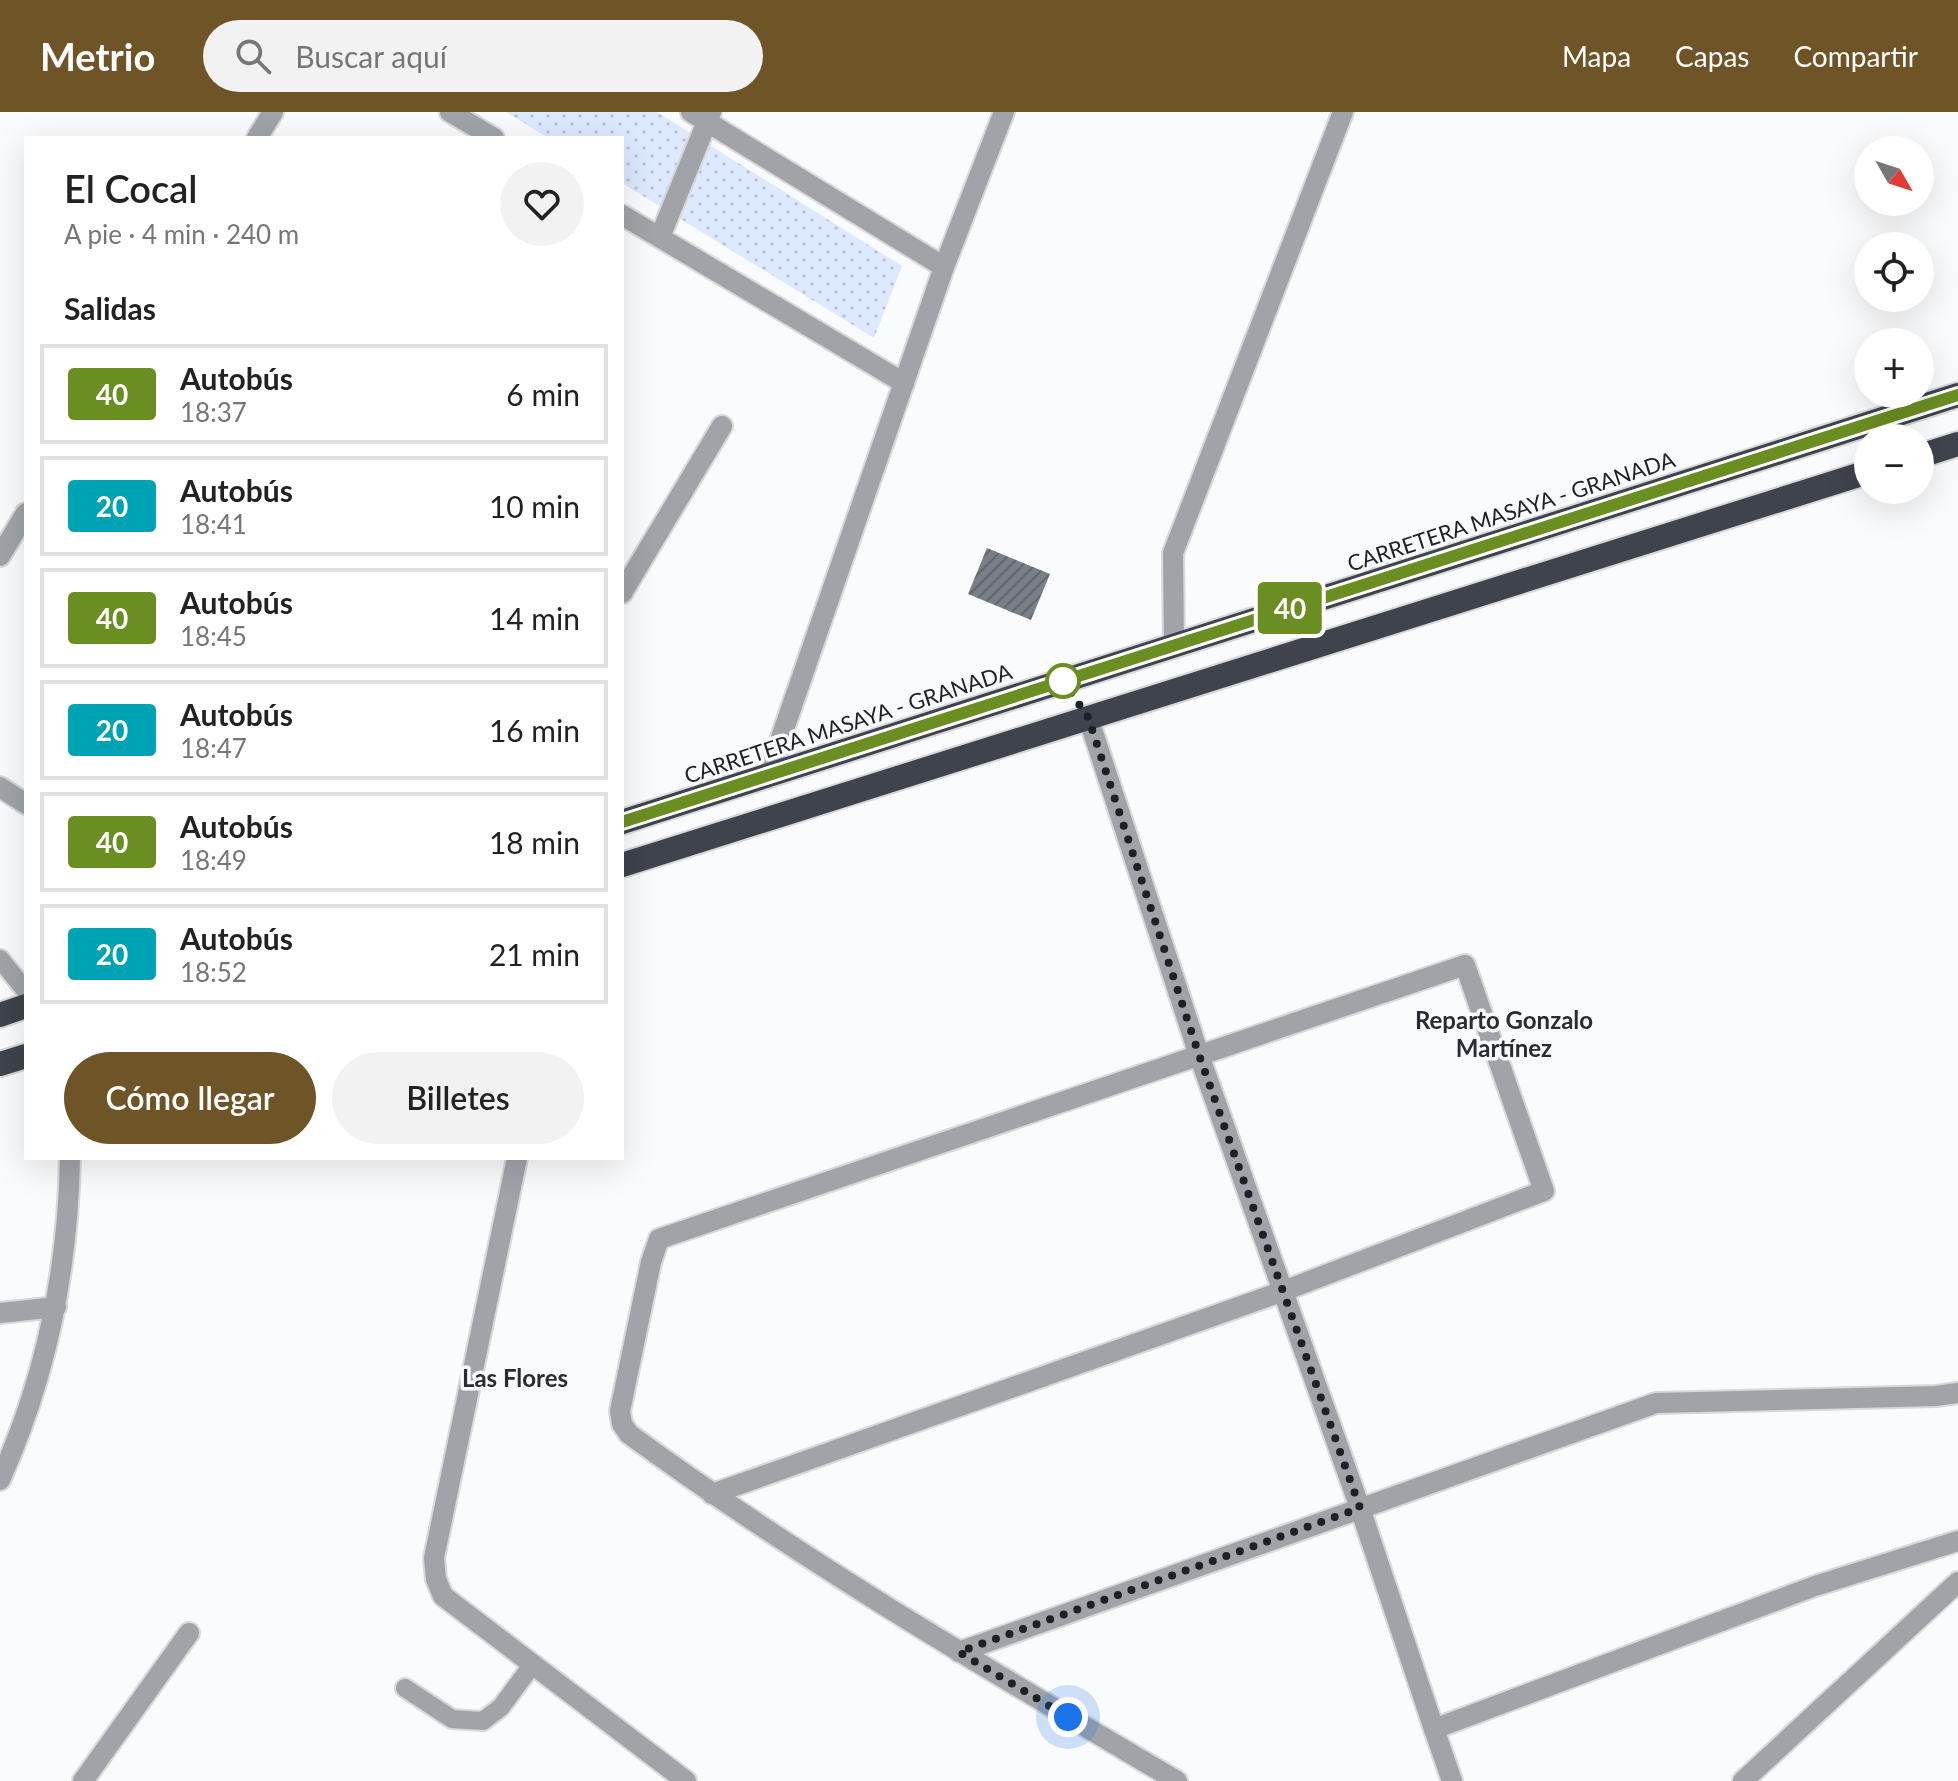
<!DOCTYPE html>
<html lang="es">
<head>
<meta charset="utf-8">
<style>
	body { margin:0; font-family:Lato,sans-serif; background:#f2f2f2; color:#222; height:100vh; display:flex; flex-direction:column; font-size:30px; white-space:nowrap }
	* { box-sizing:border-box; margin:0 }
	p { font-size:26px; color:#767676 }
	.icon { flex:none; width:44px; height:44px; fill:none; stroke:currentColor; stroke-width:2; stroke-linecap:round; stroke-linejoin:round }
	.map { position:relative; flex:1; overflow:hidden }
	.drawer { position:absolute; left:24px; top:24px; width:600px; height:1024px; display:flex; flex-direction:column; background:#fff; border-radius:0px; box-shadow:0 8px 32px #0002 }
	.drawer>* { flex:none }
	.badge { padding:0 16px; border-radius:6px; font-size:28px; line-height:52px }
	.needle { width:52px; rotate:129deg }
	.tools { position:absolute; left:1854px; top:24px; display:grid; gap:16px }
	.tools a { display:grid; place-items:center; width:80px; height:80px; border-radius:50%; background:#fff; box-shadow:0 8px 32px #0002; font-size:40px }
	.you { position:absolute; width:40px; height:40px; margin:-20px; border:6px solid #fff; border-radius:50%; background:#1a73e8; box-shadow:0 0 0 12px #1a73e833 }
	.map>.badge { position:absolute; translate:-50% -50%; box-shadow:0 0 0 4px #fff }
	h2 { padding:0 40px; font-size:30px; line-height:72px }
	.round { display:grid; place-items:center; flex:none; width:84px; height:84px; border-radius:42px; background:#f2f2f2 }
	.summary { display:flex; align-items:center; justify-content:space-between; height:136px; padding:0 40px }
	h1 { font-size:38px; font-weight:600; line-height:60px }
	.button { display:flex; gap:16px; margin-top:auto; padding:16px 40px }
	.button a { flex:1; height:92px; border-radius:48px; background:#6f5427; color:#fff; font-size:32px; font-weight:600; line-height:92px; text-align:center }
	.button a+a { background:#f2f2f2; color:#222 }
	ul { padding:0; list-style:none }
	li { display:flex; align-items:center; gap:24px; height:100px; margin:0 16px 12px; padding:0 24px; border:4px solid #e0e0e0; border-radius:0px }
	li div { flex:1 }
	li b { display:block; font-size:30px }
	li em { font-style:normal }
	li .badge { min-width:88px; font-weight:700; text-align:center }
	header { display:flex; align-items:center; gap:48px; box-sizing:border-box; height:112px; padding:0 40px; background:#6f5427; color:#fff }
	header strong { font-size:38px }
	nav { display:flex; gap:44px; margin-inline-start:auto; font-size:28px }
	.search { width:560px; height:72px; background:#f2f2f2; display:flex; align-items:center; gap:20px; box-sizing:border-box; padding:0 28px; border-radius:44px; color:#767676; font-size:30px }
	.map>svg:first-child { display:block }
	.park { fill:url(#park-dots) }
	.building { fill:url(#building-hatch) }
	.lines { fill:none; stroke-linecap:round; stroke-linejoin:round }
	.lane-casing { stroke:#d7d8da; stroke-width:22 }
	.street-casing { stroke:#d7d8da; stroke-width:24 }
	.highway-casing { stroke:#d7d8da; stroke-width:28 }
	.lane { stroke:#a0a3a8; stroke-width:18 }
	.street { stroke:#a0a3a8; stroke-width:20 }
	.highway { stroke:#3e434c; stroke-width:24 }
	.line-casing { stroke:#fff; stroke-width:18 }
	.line { stroke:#6b8e23; stroke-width:12 }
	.walk { stroke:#1d2024; stroke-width:8; stroke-dasharray:0 14.4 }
	.stop-dot { fill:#fff; stroke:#6b8e23; stroke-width:4 }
	.labels { text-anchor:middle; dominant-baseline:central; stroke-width:7; stroke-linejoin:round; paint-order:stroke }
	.street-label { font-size:22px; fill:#1d2024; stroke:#fafbfd }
	.neighbourhood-label { font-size:24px; font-weight:bold; fill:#282d35; stroke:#fafbfd }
</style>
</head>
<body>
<header>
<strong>Metrio</strong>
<div class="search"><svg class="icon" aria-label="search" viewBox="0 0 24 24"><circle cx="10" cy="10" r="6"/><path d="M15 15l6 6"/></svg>Buscar aquí</div>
<nav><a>Mapa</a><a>Capas</a><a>Compartir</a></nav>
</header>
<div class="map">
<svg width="1958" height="1669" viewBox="0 0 1958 1669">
	<defs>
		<pattern id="park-dots" width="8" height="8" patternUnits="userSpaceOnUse" patternTransform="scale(2)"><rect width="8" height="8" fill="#dce9fe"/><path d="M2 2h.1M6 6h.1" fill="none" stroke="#bcc8da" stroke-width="1.8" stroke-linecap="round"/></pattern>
		<pattern id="building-hatch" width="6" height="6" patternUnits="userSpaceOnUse" patternTransform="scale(2)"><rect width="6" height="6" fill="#797f88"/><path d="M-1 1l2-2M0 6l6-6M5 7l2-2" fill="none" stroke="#63686f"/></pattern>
	</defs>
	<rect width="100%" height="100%" fill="#fafbfd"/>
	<!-- park -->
	<path class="park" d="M506,0H657L902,154L874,226L622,71V26H548Z"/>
	<!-- building -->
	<path class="building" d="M987,436L1050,462L1031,508L968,482Z"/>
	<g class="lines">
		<!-- lane casing -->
		<g class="lane-casing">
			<g id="lane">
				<path d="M0,847L26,879"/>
				<path d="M405,1576L452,1607L483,1609L501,1595L533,1552"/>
			</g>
		</g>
		<!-- street casing -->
		<g class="street-casing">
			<g id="street">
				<path d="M450,0L494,26"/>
				<path d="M691,0L944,155"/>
				<path d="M257,26L273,0"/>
				<path d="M622,103L904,271"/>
				<path d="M660,125L711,0"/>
				<path d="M0,444L26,401"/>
				<path d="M622,481L722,314"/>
				<path d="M1174,533L1173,441L1343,0"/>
				<path d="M1088,605L1199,943L1360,1396L1434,1617L1815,1474L1958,1429"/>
				<path d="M767,666L944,155L1004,0"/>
				<path d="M0,675L26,692"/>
				<path d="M517,1046L434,1446L436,1467L443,1484L686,1669"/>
				<path d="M0,1201L56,1195"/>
				<path d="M0,1368C46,1266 68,1158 70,1046"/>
				<path d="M712,1382L1281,1180L1544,1079L1465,853L659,1127L651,1150L620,1299L622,1312L629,1322C804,1450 991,1559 1177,1669"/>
				<path d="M959,1540L1656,1291L1936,1284L1958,1281"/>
				<path d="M1434,1617L1452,1669"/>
				<path d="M83,1669L189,1521"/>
				<path d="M1743,1669L1958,1470"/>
			</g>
		</g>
		<!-- highway casing -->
		<g class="highway-casing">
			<g id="highway">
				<path d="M1920,344L1958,332"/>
				<path d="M622,710L1958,283"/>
				<path d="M622,753L1868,360"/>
				<path d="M0,903L26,894"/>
				<path d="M0,952L26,944"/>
			</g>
		</g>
		<!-- lane -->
		<use href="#lane" class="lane"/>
		<!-- street -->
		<use href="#street" class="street"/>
		<!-- highway -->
		<use href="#highway" class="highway"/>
	</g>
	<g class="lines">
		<!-- line casing -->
		<g class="line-casing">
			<path id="line" d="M622,710L1958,283"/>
		</g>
		<!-- line -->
		<use href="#line" class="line"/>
		<!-- walk -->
		<path class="walk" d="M1063,569L1088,605L1199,943L1360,1396L959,1540L1068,1605"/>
	</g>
	<!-- markers -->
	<circle class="stop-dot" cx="1063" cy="569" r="16"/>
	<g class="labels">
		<!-- street labels -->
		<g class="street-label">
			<text transform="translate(1511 399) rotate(-18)">CARRETERA MASAYA - GRANADA</text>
			<text transform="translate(848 611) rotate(-18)">CARRETERA MASAYA - GRANADA</text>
		</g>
		<!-- neighbourhood labels -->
		<g class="neighbourhood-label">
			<text x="1504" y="907">Reparto Gonzalo<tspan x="1504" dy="28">Martínez</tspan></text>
			<text x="515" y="1265">Las Flores</text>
		</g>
	</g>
</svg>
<div class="tools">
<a><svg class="needle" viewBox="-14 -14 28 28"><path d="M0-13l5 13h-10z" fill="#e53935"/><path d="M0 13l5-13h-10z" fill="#767676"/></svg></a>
<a><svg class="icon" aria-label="locate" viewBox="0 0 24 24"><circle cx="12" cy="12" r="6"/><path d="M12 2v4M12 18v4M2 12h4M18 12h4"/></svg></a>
<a>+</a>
<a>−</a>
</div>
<div class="you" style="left:1068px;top:1605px"></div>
<b class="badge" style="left:1290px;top:496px;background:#6b8e23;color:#fff">40</b>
<section class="drawer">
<div class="summary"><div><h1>El Cocal</h1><p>A pie · 4 min · 240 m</p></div><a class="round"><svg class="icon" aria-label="heart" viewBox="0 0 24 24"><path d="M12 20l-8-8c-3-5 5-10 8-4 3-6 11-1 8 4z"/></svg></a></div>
<h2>Salidas</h2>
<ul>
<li><span class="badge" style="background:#6b8e23;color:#fff">40</span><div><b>Autobús</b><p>18:37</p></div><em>6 min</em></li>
<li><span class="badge" style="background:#00a3b4;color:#fff">20</span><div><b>Autobús</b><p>18:41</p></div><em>10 min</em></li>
<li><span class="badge" style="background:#6b8e23;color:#fff">40</span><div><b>Autobús</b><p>18:45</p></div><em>14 min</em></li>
<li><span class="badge" style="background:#00a3b4;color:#fff">20</span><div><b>Autobús</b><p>18:47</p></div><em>16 min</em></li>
<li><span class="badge" style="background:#6b8e23;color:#fff">40</span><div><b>Autobús</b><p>18:49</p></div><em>18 min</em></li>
<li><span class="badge" style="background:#00a3b4;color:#fff">20</span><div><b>Autobús</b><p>18:52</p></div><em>21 min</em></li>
</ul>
<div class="button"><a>Cómo llegar</a><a>Billetes</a></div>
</section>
</div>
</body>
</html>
